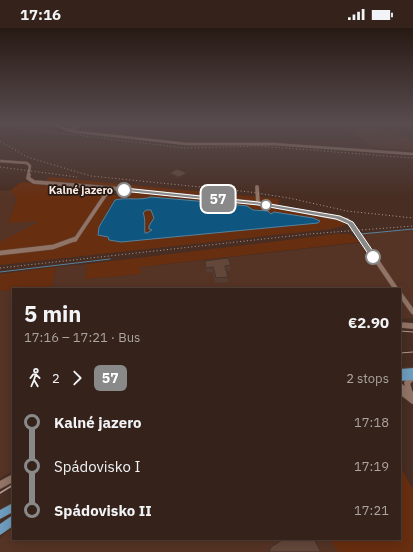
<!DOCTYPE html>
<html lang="en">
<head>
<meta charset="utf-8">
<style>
	body { margin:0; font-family:"IBM Plex Sans",sans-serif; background:#402f27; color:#f1f3f6; height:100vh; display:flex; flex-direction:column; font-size:15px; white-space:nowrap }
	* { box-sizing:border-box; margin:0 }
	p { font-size:13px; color:#aaa4a2 }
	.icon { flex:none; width:22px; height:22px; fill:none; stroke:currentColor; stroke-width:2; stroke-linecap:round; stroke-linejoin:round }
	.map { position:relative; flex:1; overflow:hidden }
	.drawer { position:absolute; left:12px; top:260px; width:389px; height:252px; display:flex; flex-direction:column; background:#35221a; border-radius:0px; box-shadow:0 2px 10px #0003,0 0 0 1px #4f3f39 }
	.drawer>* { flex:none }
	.badge { padding:0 8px; border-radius:6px; font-size:14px; line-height:26px }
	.map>.badge { position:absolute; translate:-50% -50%; box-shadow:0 0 0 2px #fff }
	.legs { display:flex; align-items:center; gap:6px; height:44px; padding:0 12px; font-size:13px }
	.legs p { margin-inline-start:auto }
	.headline { display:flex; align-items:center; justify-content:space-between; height:68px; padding:0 12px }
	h1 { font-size:22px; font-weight:700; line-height:30px }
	ul { padding:0 12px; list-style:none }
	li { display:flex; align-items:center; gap:14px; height:44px; font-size:15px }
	li i { display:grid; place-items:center; width:6px; height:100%; margin:0 5px; background:currentColor }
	li i::after { content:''; width:10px; height:10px; margin:-5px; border:3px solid; border-radius:50%; background:#35221a }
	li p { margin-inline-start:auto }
	li:first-child i { background:linear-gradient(#0000 50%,currentColor 0) }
	li:last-child i { background:linear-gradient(currentColor 50%,#0000 0) }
	.status { display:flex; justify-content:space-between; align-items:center; height:28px; padding:0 20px; background:#35221a; direction:ltr }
	.status svg { height:11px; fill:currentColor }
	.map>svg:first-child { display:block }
	.built { fill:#553425 }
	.green { fill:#682e10; fill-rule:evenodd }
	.water { fill:#0e557f; stroke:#56829d; fill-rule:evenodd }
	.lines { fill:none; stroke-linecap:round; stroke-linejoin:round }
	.stream { stroke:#56829d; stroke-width:1 }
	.minor-far4-casing { stroke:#634d43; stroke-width:3 }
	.minor-far3-casing { stroke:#634d43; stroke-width:4.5 }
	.minor-far2-casing { stroke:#634d43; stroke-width:5.5 }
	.minor-far1-casing { stroke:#634d43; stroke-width:6 }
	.minor-casing { stroke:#634d43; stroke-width:8 }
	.major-casing { stroke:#634d43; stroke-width:0.5 }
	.minor-far4 { stroke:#927466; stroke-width:2.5 }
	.minor-far3 { stroke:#927466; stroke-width:3.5 }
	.minor-far2 { stroke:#927466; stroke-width:4.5 }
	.minor-far1 { stroke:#927466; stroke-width:5.5 }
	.minor { stroke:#927466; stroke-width:7 }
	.major { fill:#6e9cbe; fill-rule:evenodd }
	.tram-far1 { stroke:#b09a92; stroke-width:1 }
	.tram { stroke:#b09a92; stroke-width:1.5 }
	.rail { stroke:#b09a92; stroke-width:1; stroke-dasharray:1 2.5; stroke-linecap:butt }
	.wall { fill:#553d33 }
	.shaded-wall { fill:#453229 }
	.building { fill:#63473b; stroke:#453229 }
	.line-1 { fill:#898989; stroke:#fff }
	.stop-1-dot { fill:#fff; stroke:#898989; stroke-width:2 }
	.labels { text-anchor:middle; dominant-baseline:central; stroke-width:3.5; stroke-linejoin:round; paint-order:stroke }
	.far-stop-label { font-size:11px; font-weight:bold; fill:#fdebe4; stroke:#251914; text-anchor:end }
</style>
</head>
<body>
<div class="status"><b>17:16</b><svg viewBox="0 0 49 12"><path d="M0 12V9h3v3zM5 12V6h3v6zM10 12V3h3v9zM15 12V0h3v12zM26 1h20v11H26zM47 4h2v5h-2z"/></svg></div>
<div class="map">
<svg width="413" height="524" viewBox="0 0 413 524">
	<rect width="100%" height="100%" fill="#472d22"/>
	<!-- built -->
	<g class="built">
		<path d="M368,97L413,112V122L374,119L346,100Z"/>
		<path d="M11,162L17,171L8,195L38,192V195L0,214V163Z"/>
		<path d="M413,202V290L400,291V261H21L52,258L56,239L87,236L85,251L141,246L140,239L366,214L361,205Z"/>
		<path d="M13,262V443L0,450V263Z"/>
		<path d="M400,438L413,462V524H0V510L13,499V511H400Z"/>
	</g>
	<!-- green -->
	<g class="green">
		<path d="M49,149L279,171L278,178L129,161L110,163L109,166L119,168L127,163L232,173L335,189L346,197L331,201L0,237V214L37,195L38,193L8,195L17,171L11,162L21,154L43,155ZM151,169L191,171L268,183L269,185L272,186L274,184L313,190L320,193L318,195L121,214L109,212L108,209L98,207L99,199L114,172C127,169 139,173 151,169Z"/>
		<path d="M146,182H151L154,190L149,198L152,202L147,205H145C144,198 145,192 143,185Z"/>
		<path d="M336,206H350L360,214L140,239L141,246L85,251L87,236Z"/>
		<path d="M56,239L52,258L0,263V246Z"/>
		<path d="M400,438L413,462V524H338L330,511H400Z"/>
	</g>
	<!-- water -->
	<path class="water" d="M151,169L220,175L247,178L253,182L268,183L271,186L274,184L313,190L320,193L318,195L121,214L109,212L108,209L98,207L99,199L115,172C127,169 139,173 151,169ZM146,182H151L154,190L149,198V201L152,202L147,205H145C144,198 146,191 143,185Z"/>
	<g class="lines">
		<!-- stream -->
		<g class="stream">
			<path d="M361,206L413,201"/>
			<path d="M0,244L110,231"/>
		</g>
		<!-- minor-far4 casing -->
		<g class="minor-far4-casing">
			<g id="minor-far4">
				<path d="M56,96L67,102L78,104L187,116H273L413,126"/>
				<path d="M68,102L84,96"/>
				<path d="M0,133L27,135L30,138L28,148"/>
			</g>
		</g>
		<!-- minor-far3 casing -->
		<g class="minor-far3-casing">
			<g id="minor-far3">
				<path d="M29,147L28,150L34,154L110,160"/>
				<path d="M257,159L258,175"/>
				<path d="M75,212L110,160L258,175L347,192L363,212"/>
			</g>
		</g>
		<!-- minor-far2 casing -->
		<g class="minor-far2-casing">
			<g id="minor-far2">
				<path d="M362,211L396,261"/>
				<path d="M0,225L53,219L75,211"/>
				<path d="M400,266L413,284"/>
			</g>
		</g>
		<!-- minor-far1 casing -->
		<g class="minor-far1-casing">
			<g id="minor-far1">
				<path d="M400,297L413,298"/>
				<path d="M400,358L413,367"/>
				<path d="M400,363L413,373"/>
				<path d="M410,365L407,355L412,350"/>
			</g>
		</g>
		<!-- minor casing -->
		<g class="minor-casing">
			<path id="minor" d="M0,457L13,450"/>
		</g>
		<!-- major casing -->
		<g class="major-casing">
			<g id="major">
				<path d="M413,340V352L400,353V341Z"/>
				<path d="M13,475V484L0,491V482Z"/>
				<path d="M13,487V498L3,505L0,507V496L10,489Z"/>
			</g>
		</g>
		<!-- minor-far4 -->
		<use href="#minor-far4" class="minor-far4"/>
		<!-- minor-far3 -->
		<use href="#minor-far3" class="minor-far3"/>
		<!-- minor-far2 -->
		<use href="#minor-far2" class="minor-far2"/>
		<!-- minor-far1 -->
		<use href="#minor-far1" class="minor-far1"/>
		<!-- minor -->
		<use href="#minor" class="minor"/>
		<!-- major -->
		<use href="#major" class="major"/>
		<!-- tram-far1 -->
		<g class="tram-far1">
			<path d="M400,303L413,304"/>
			<path d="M400,325L413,324"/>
		</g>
		<!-- tram -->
		<path class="tram" d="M0,465L13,457"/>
		<!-- rail -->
		<g class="rail">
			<path d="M0,98L185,120L259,118L413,130"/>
			<path d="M0,113L27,129L91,148L250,164L289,170L347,183L413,190"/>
			<path d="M0,139L77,149"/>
			<path d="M0,240L309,206L413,198"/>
		</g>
	</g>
	<!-- wall -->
	<g class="wall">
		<path d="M170,145H187V146L179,150L170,146Z"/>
		<path d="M205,233L231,237L230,242L227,243L228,249V254L215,255L213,244L206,245L205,238Z"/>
	</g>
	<!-- shaded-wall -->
	<path class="shaded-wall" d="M187,145V146L179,150V149Z"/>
	<!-- building -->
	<g class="building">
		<path d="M177,141L187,145L179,149L170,145Z"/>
		<path d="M228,230L231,237L225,238L228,249L216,250L213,239L206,240L205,233Z"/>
		<path d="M284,511H314L321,524H269L271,519Z"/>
	</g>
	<!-- sky -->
	<linearGradient id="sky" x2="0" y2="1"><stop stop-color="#271913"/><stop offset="0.56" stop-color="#584c4f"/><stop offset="1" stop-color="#584c4f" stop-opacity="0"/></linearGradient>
	<rect width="413" height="170" fill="url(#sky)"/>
	<!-- line-1 -->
	<path class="line-1" d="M124,160L258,174L340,188L353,194L377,229L371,230L348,196L336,191L258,177L122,163Z"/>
	<!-- markers -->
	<g class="stop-1-dot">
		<circle cx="124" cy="162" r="7"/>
		<circle cx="266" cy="177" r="5"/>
		<circle cx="373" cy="229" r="7"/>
	</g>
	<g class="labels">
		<!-- far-stop labels -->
		<g class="far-stop-label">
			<text x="113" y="162">Kalné jazero</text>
		</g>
	</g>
</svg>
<b class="badge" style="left:218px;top:171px;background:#898989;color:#fff">57</b>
<section class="drawer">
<div class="headline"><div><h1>5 min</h1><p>17:16 – 17:21 · Bus</p></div><b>€2.90</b></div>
<div class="legs"><svg class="icon" aria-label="walk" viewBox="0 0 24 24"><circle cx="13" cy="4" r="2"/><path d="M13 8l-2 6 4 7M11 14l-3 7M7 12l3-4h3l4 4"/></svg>2<svg class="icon" aria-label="forward" viewBox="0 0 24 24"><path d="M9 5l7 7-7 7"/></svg><b class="badge" style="background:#898989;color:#fff">57</b><p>2 stops</p></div>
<ul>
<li><i style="color:#898989"></i><b>Kalné jazero</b><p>17:18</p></li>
<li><i style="color:#898989"></i><span>Spádovisko I</span><p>17:19</p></li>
<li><i style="color:#898989"></i><b>Spádovisko II</b><p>17:21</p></li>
</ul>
</section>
</div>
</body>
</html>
